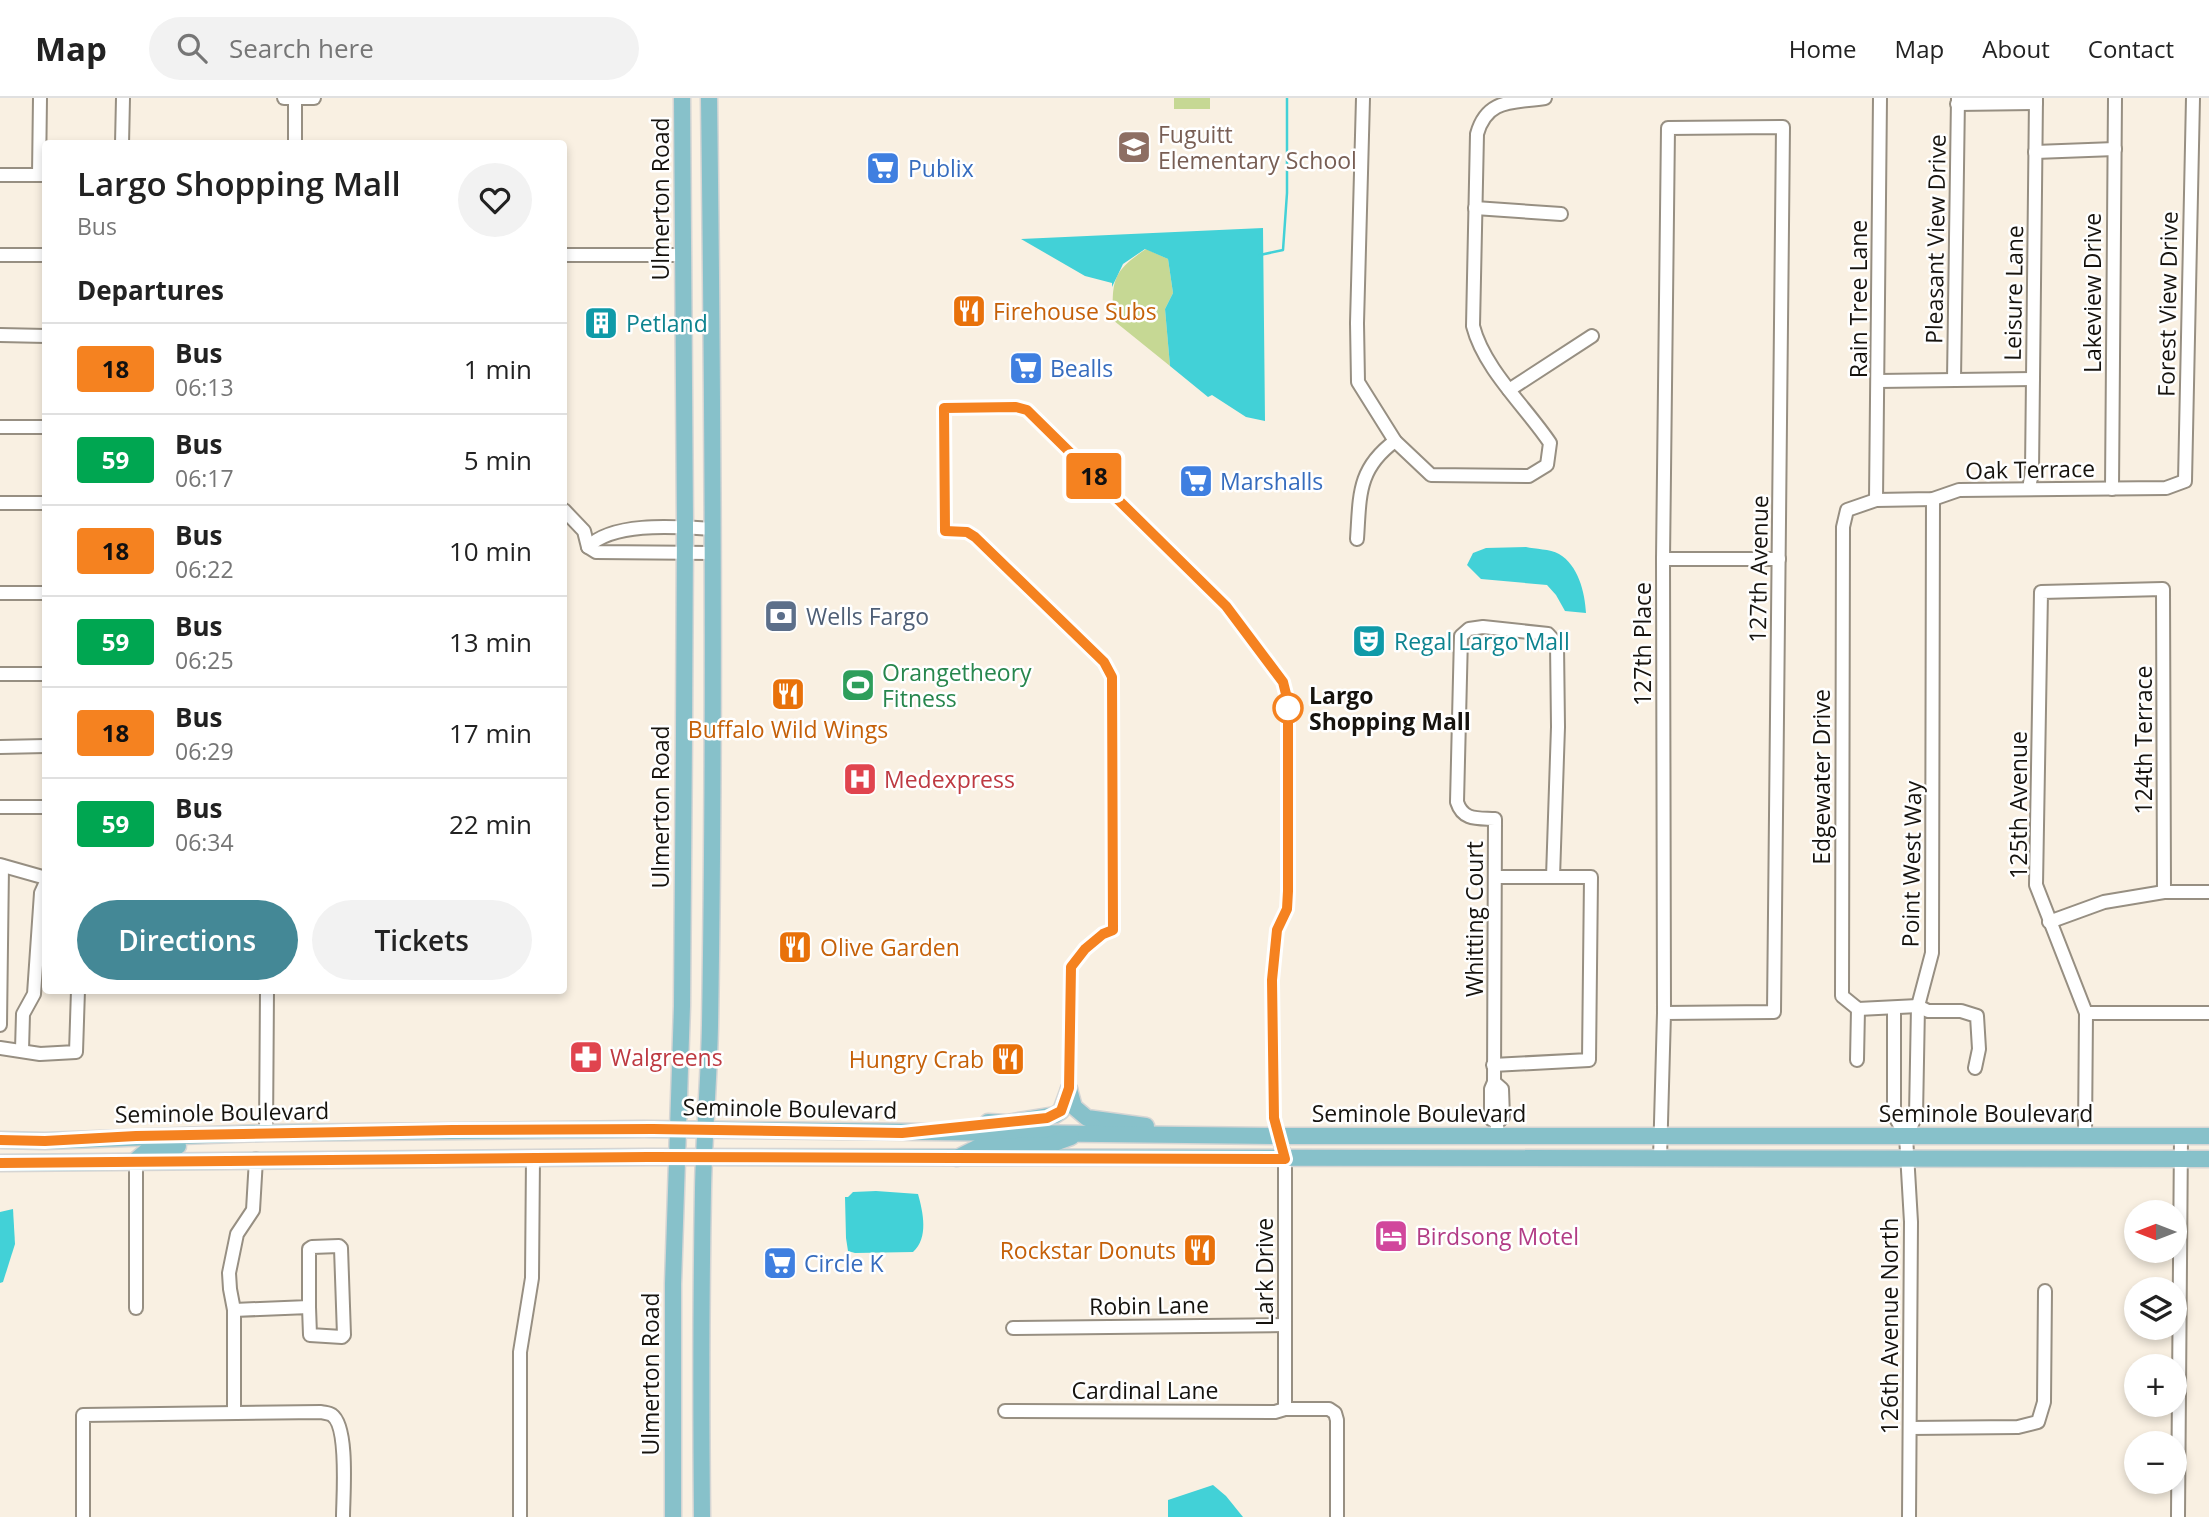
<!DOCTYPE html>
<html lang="en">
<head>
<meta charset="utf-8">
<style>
	body { margin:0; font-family:"Open Sans",sans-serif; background:#f2f2f2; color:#222; height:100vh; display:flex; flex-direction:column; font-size:26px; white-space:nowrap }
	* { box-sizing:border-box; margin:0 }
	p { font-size:23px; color:#767676 }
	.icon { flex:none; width:38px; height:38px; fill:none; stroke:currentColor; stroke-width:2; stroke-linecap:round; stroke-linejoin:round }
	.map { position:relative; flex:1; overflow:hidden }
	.drawer { position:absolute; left:42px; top:42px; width:525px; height:854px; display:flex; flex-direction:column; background:#fff; border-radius:7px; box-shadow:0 4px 10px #0003 }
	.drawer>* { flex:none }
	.badge { padding:0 14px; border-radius:5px; font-size:24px; line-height:46px }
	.needle { width:46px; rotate:270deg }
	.tools { position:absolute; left:2124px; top:1102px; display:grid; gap:14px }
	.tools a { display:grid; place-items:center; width:63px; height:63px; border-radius:50%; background:#fff; box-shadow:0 4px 10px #0003; font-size:35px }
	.map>.badge { position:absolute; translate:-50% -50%; box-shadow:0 0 0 4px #fff }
	h2 { padding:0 35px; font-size:26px; line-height:63px }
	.round { display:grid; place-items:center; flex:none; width:74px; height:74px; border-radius:37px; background:#f2f2f2 }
	.summary { display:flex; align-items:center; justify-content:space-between; height:119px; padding:0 35px }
	h1 { font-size:33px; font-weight:600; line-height:52px }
	.button { display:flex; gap:14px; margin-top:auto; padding:14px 35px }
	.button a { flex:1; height:80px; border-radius:42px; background:#448896; color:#fff; font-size:28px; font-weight:600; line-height:80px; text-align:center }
	.button a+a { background:#f2f2f2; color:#222 }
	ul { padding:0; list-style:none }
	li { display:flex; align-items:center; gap:21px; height:91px; padding:0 35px; border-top:2px solid #e0e0e0 }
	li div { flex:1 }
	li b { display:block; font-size:26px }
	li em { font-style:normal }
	li .badge { min-width:77px; font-weight:700; text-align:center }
	header { display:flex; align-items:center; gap:42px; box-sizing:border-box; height:98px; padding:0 35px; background:#fff; border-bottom:2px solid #e0e0e0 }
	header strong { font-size:33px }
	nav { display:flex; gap:38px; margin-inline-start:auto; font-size:24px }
	.search { width:490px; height:63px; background:#f2f2f2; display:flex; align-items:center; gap:18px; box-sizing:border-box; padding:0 24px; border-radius:38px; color:#767676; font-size:26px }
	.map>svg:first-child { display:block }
	.green { fill:#c6d894 }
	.water { fill:#42d1d7 }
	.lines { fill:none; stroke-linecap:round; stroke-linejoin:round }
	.stream { stroke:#42d1d7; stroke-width:2.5 }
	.minor-casing { stroke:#978f82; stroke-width:16 }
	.major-casing { stroke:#d5d5d4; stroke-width:19 }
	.minor { stroke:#fff; stroke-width:12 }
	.major { stroke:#87c1ca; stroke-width:16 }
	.line-casing { stroke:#fff; stroke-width:16 }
	.line { stroke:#f58220; stroke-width:10 }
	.stop-dot { fill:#fff; stroke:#f58220; stroke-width:3.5 }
	.labels { text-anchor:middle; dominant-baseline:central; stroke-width:5; stroke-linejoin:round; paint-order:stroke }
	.education-label { font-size:23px; fill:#785e54; stroke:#fff; text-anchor:start }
	.shop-label { font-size:23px; fill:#366cbe; stroke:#fff; text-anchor:start }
	.street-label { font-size:23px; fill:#16130e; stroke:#fff }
	.food-label { font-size:23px; fill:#c56008; stroke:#fff; text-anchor:start }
	.culture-label { font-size:23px; fill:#0d838f; stroke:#fff; text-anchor:start }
	.service-label { font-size:23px; fill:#4e5e75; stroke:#fff; text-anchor:start }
	.leisure-label { font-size:23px; fill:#27864d; stroke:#fff; text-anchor:start }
	.stop-label { font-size:23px; font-weight:bold; fill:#16130e; stroke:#fff; text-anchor:start }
	.health-label { font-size:23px; fill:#be3a42; stroke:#fff; text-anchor:start }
	.hotel-label { font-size:23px; fill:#b23c85; stroke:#fff; text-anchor:start }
</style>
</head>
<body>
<header>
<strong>Map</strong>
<div class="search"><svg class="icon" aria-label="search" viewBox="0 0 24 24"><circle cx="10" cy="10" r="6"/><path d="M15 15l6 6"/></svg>Search here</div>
<nav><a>Home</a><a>Map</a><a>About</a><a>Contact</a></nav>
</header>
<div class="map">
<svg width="2209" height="1419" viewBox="0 0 2209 1419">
	<rect width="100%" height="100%" fill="#f9f0e2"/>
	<!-- green -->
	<g class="green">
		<rect x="1174" y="0" width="36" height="11"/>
		<path d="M1146,151L1168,161L1173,195L1165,211L1170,268L1113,222C1112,182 1112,174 1146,151Z"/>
	</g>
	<!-- water -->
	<g class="water">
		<path d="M1263,130L1265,323L1246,319L1212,297L1208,299L1170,268L1165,211L1173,195L1168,161L1145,151L1123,166L1112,189V185L1085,178L1021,141Z"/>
		<path d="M1526,449C1535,451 1550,451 1559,456C1578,467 1585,494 1586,515L1565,513L1556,497L1547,487L1481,481L1467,467L1473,455L1486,450Z"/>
		<path d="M876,1093L918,1096C923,1114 929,1140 913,1154L855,1155L848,1153L846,1140L845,1099H848L853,1094Z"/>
		<path d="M13,1111L15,1146L3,1184L0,1185V1114Z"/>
		<path d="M1213,1387L1226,1398L1243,1419H1168V1402Z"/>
	</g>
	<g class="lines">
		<!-- stream -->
		<path class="stream" d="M1260,157L1283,152L1287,95V0"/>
		<!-- minor casing -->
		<g class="minor-casing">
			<g id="minor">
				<path d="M284,0H314"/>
				<path d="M1363,0L1357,225L1358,284L1395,343L1431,377L1529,378L1547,367L1550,345C1526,309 1484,271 1473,228L1477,36C1487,0 1513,5 1545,0"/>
				<path d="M1957,6L2036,5"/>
				<path d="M122,46L123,0"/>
				<path d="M295,46V0"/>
				<path d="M2035,54L2115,51"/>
				<path d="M0,77H45"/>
				<path d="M39,77L40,0"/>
				<path d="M1475,110L1561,116"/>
				<path d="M0,157H46"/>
				<path d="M564,157H683"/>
				<path d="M0,237L46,238"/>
				<path d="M1954,282L1958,0"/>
				<path d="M1878,283L2033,281"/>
				<path d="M1509,292L1592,238"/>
				<path d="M0,329H46"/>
				<path d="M2029,391L2032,373L2036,0"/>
				<path d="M2112,391L2115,0"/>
				<path d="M1876,402L1880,0"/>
				<path d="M0,405H46"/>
				<path d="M564,412L584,433L588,449L596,454L712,455"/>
				<path d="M1357,441C1360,398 1357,371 1395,343"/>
				<path d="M588,449C614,423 678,429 712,431"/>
				<path d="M1663,461H1779"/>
				<path d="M0,495H46"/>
				<path d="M0,576H46"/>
				<path d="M0,649L46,648"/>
				<path d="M0,709H46"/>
				<path d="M0,767L46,780"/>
				<path d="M2049,824L2104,804L2164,794H2209"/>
				<path d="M1894,910V1017L1906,1038"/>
				<path d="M2086,915H2209"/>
				<path d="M0,927L2,768"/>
				<path d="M0,950L40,956L76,954L78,892"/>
				<path d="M22,952L23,916L34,896L41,795L46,784"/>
				<path d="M1857,962L1858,911"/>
				<path d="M1493,967L1589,962L1591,779H1495"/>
				<path d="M1975,970L1979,951L1977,918L1961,913H1928L1918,908L1858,911L1842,898L1843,429L1847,412L1876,402L1933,401L1959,392L2166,390L2185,383L2193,0"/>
				<path d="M1494,984L1502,991L1503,1019L1497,1025V1030"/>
				<path d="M1497,1025L1491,1021V991L1494,984L1495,721C1478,720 1463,723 1457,704L1461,538L1469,531L1483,529L1548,536L1557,546L1558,629L1553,779"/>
				<path d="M266,1035L267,892"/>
				<path d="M2085,1037L2086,915L2036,787L2041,494L2163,491L2164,794"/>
				<path d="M1279,1038L1285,1061V1311"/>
				<path d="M1660,1061L1664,915L1663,461L1668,30L1783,29L1774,914L1664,915"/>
				<path d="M136,1062V1210"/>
				<path d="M234,1212L309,1209L310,1237L342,1239L344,1237L341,1150L339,1148L312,1149L309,1151V1209"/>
				<path d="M1013,1230L1285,1227"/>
				<path d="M1005,1313L1275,1314L1285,1311H1329L1335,1315L1337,1322V1419"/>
				<path d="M234,1315V1212L230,1191L229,1175L237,1136L253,1112L256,1061"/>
				<path d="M1910,1330L2018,1329L2038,1324L2044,1304L2045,1193"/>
				<path d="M83,1419V1317L321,1314C325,1315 329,1315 332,1317C349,1329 343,1399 343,1419"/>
				<path d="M520,1419V1254L532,1180L533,1059"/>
				<path d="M1909,1419L1911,1124L1906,1038L1916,1018L1918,908L1932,855L1933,401"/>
				<path d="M2178,1419L2181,1038"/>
			</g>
		</g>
		<!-- major casing -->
		<g class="major-casing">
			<g id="major">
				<path d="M1069,991L1074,1009L1087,1020L1146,1028"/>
				<path d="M988,1024L1007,1025L1055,1017L1061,1013L1069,991"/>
				<path d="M0,1042L45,1043L266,1035L644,1031L1279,1038H2209"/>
				<path d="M957,1060L979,1049L1049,1047L1071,1039"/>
				<path d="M136,1062L149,1051L178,1048"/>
				<path d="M0,1065L648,1059L2209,1061"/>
				<path d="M673,1419V1186L682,908L684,635L685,429L682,0"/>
				<path d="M702,1419C701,1310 701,1200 703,1091C704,1036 709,982 710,927C715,618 713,309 709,0"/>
			</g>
		</g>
		<!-- minor -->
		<use href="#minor" class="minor"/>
		<!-- major -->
		<use href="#major" class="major"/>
	</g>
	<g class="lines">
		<!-- line casing -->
		<g class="line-casing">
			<path id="line" d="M0,1042L45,1043L136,1038L452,1032L653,1031L902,1035L1047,1020L1061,1013L1069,990L1071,869L1085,851L1103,836L1113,832L1112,579L1104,564L975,439L967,434L945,433L944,310L1016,309L1027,312L1226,508L1283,584L1288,604V793L1287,811L1277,832L1272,882L1274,1020L1285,1061L648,1059L0,1065"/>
		</g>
		<!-- line -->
		<use href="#line" class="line"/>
	</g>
	<!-- icons -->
	<defs>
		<g id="school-square" transform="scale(1.75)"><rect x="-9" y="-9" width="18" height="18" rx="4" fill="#8d6e63" stroke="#fff"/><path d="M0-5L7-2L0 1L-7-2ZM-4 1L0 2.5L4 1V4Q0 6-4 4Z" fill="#fff"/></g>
		<g id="supermarket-square" transform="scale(1.75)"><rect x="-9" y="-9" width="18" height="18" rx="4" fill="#3f7fe0" stroke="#fff"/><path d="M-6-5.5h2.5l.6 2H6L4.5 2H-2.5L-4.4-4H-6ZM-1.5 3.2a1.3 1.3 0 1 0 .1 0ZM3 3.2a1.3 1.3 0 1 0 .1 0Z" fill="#fff"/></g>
		<g id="restaurant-square" transform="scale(1.75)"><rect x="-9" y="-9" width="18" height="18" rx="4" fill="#e8710a" stroke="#fff"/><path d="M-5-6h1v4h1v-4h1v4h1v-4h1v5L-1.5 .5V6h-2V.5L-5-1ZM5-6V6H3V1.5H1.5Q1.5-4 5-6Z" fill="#fff"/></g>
		<g id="building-square" transform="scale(1.75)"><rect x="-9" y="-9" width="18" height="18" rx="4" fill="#0f9aa8" stroke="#fff"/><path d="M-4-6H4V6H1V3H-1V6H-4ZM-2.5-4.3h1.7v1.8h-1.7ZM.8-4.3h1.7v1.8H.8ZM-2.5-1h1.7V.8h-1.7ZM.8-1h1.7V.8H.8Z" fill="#fff"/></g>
		<g id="bank-square" transform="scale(1.75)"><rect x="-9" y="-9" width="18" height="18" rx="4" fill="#5c6f8a" stroke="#fff"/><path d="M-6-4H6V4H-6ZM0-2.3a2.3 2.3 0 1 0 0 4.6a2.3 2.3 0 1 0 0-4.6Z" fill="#fff"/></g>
		<g id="theatre-square" transform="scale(1.75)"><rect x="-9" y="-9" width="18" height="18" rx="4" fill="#0f9aa8" stroke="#fff"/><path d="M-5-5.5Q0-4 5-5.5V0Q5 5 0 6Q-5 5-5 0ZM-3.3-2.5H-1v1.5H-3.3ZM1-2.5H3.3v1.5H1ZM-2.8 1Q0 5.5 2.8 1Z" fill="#fff"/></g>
		<g id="stadium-square" transform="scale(1.75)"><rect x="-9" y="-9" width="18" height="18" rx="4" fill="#2e9e5b" stroke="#fff"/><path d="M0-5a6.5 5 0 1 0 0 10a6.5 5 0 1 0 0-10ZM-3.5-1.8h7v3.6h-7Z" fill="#fff"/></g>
		<g id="hospital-square" transform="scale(1.75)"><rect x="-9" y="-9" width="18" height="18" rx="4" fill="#e0444e" stroke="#fff"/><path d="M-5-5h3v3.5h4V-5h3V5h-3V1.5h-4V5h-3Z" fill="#fff"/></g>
		<g id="pharmacy-square" transform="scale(1.75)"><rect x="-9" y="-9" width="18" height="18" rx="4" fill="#e0444e" stroke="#fff"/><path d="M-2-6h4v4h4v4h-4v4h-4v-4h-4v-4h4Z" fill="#fff"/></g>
		<g id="hotel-square" transform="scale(1.75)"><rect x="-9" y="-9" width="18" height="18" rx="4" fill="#d1479c" stroke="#fff"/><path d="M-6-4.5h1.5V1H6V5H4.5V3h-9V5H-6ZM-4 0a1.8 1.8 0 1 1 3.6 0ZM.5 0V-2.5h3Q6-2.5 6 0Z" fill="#fff"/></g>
	</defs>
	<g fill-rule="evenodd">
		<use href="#school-square" x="1134" y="49"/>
		<use href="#supermarket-square" x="883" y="70"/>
		<use href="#restaurant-square" x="969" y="213"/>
		<use href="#building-square" x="601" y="225"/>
		<use href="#supermarket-square" x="1026" y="270"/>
		<use href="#supermarket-square" x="1196" y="383"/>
		<use href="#bank-square" x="781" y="518"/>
		<use href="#theatre-square" x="1369" y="543"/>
		<use href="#stadium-square" x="858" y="587"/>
		<use href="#restaurant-square" x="788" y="596"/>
		<use href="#hospital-square" x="860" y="681"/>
		<use href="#restaurant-square" x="795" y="849"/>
		<use href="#pharmacy-square" x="586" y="959"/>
		<use href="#restaurant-square" x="1008" y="961"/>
		<use href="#hotel-square" x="1391" y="1138"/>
		<use href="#restaurant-square" x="1200" y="1152"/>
		<use href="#supermarket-square" x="780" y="1165"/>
	</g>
	<!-- markers -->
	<circle class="stop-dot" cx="1288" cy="610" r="14"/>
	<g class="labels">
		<!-- education labels -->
		<g class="education-label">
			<text x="1158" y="36">Fuguitt<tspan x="1158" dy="26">Elementary School</tspan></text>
		</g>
		<!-- shop labels -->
		<g class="shop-label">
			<text x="908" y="70">Publix</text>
			<text x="1050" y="270">Bealls</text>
			<text x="1220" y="383">Marshalls</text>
			<text x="804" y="1165">Circle K</text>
		</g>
		<!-- street labels -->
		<g class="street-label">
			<text transform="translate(660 101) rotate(-90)">Ulmerton Road</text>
			<text transform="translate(1935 141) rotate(-89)">Pleasant View Drive</text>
			<text transform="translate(2013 195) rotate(-89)">Leisure Lane</text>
			<text transform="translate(2092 195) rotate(-90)">Lakeview Drive</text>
			<text transform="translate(1858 201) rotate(-90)">Rain Tree Lane</text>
			<text transform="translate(2167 206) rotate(-89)">Forest View Drive</text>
			<text transform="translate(2030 371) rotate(-1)">Oak Terrace</text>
			<text transform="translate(1758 471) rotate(-89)">127th Avenue</text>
			<text transform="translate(1642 546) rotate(-90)">127th Place</text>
			<text transform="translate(2143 642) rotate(-90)">124th Terrace</text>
			<text transform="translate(1821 679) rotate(-90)">Edgewater Drive</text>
			<text transform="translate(2018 707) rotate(-90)">125th Avenue</text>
			<text transform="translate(660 709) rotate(-90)">Ulmerton Road</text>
			<text transform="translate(1911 766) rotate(-89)">Point West Way</text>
			<text transform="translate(1474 821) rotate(-90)">Whitting Court</text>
			<text transform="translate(790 1010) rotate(1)">Seminole Boulevard</text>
			<text transform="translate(222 1014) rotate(-1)">Seminole Boulevard</text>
			<text x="1419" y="1015">Seminole Boulevard</text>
			<text x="1986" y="1015">Seminole Boulevard</text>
			<text transform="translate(1264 1174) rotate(-90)">Lark Drive</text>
			<text transform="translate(1149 1207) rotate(-1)">Robin Lane</text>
			<text transform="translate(1889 1228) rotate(-90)">126th Avenue North</text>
			<text transform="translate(650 1276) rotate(-90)">Ulmerton Road</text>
			<text x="1145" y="1292">Cardinal Lane</text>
		</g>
		<!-- food labels -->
		<g class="food-label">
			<text x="993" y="213">Firehouse Subs</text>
			<text x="788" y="631" text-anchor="middle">Buffalo Wild Wings</text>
			<text x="820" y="849">Olive Garden</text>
			<text x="984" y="961" text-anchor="end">Hungry Crab</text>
			<text x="1176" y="1152" text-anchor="end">Rockstar Donuts</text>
		</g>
		<!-- culture labels -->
		<g class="culture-label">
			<text x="626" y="225">Petland</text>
			<text x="1394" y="543">Regal Largo Mall</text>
		</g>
		<!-- service labels -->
		<g class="service-label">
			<text x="806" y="518">Wells Fargo</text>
		</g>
		<!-- leisure labels -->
		<g class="leisure-label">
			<text x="882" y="574">Orangetheory<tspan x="882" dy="26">Fitness</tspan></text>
		</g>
		<!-- stop labels -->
		<g class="stop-label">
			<text x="1309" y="597">Largo<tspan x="1309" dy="26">Shopping Mall</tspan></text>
		</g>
		<!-- health labels -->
		<g class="health-label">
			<text x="884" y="681">Medexpress</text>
			<text x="610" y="959">Walgreens</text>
		</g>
		<!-- hotel labels -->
		<g class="hotel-label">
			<text x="1416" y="1138">Birdsong Motel</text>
		</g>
	</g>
</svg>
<div class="tools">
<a><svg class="needle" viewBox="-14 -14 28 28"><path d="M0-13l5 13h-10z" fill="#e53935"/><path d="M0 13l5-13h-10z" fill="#767676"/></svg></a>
<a><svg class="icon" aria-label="layers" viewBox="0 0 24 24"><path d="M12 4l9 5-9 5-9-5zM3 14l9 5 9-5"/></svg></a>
<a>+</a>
<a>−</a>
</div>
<b class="badge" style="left:1094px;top:378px;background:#f58220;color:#111">18</b>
<section class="drawer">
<div class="summary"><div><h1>Largo Shopping Mall</h1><p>Bus</p></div><a class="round"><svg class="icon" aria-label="heart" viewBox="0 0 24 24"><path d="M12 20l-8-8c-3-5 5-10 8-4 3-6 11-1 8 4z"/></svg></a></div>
<h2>Departures</h2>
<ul>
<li><span class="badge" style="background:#f58220;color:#111">18</span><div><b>Bus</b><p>06:13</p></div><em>1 min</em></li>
<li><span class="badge" style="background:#00a651;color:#fff">59</span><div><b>Bus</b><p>06:17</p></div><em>5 min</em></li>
<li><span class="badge" style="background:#f58220;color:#111">18</span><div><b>Bus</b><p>06:22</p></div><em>10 min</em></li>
<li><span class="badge" style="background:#00a651;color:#fff">59</span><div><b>Bus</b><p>06:25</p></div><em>13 min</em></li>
<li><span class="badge" style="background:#f58220;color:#111">18</span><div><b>Bus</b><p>06:29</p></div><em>17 min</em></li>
<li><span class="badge" style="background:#00a651;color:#fff">59</span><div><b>Bus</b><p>06:34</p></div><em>22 min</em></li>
</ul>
<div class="button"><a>Directions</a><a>Tickets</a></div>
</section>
</div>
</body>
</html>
